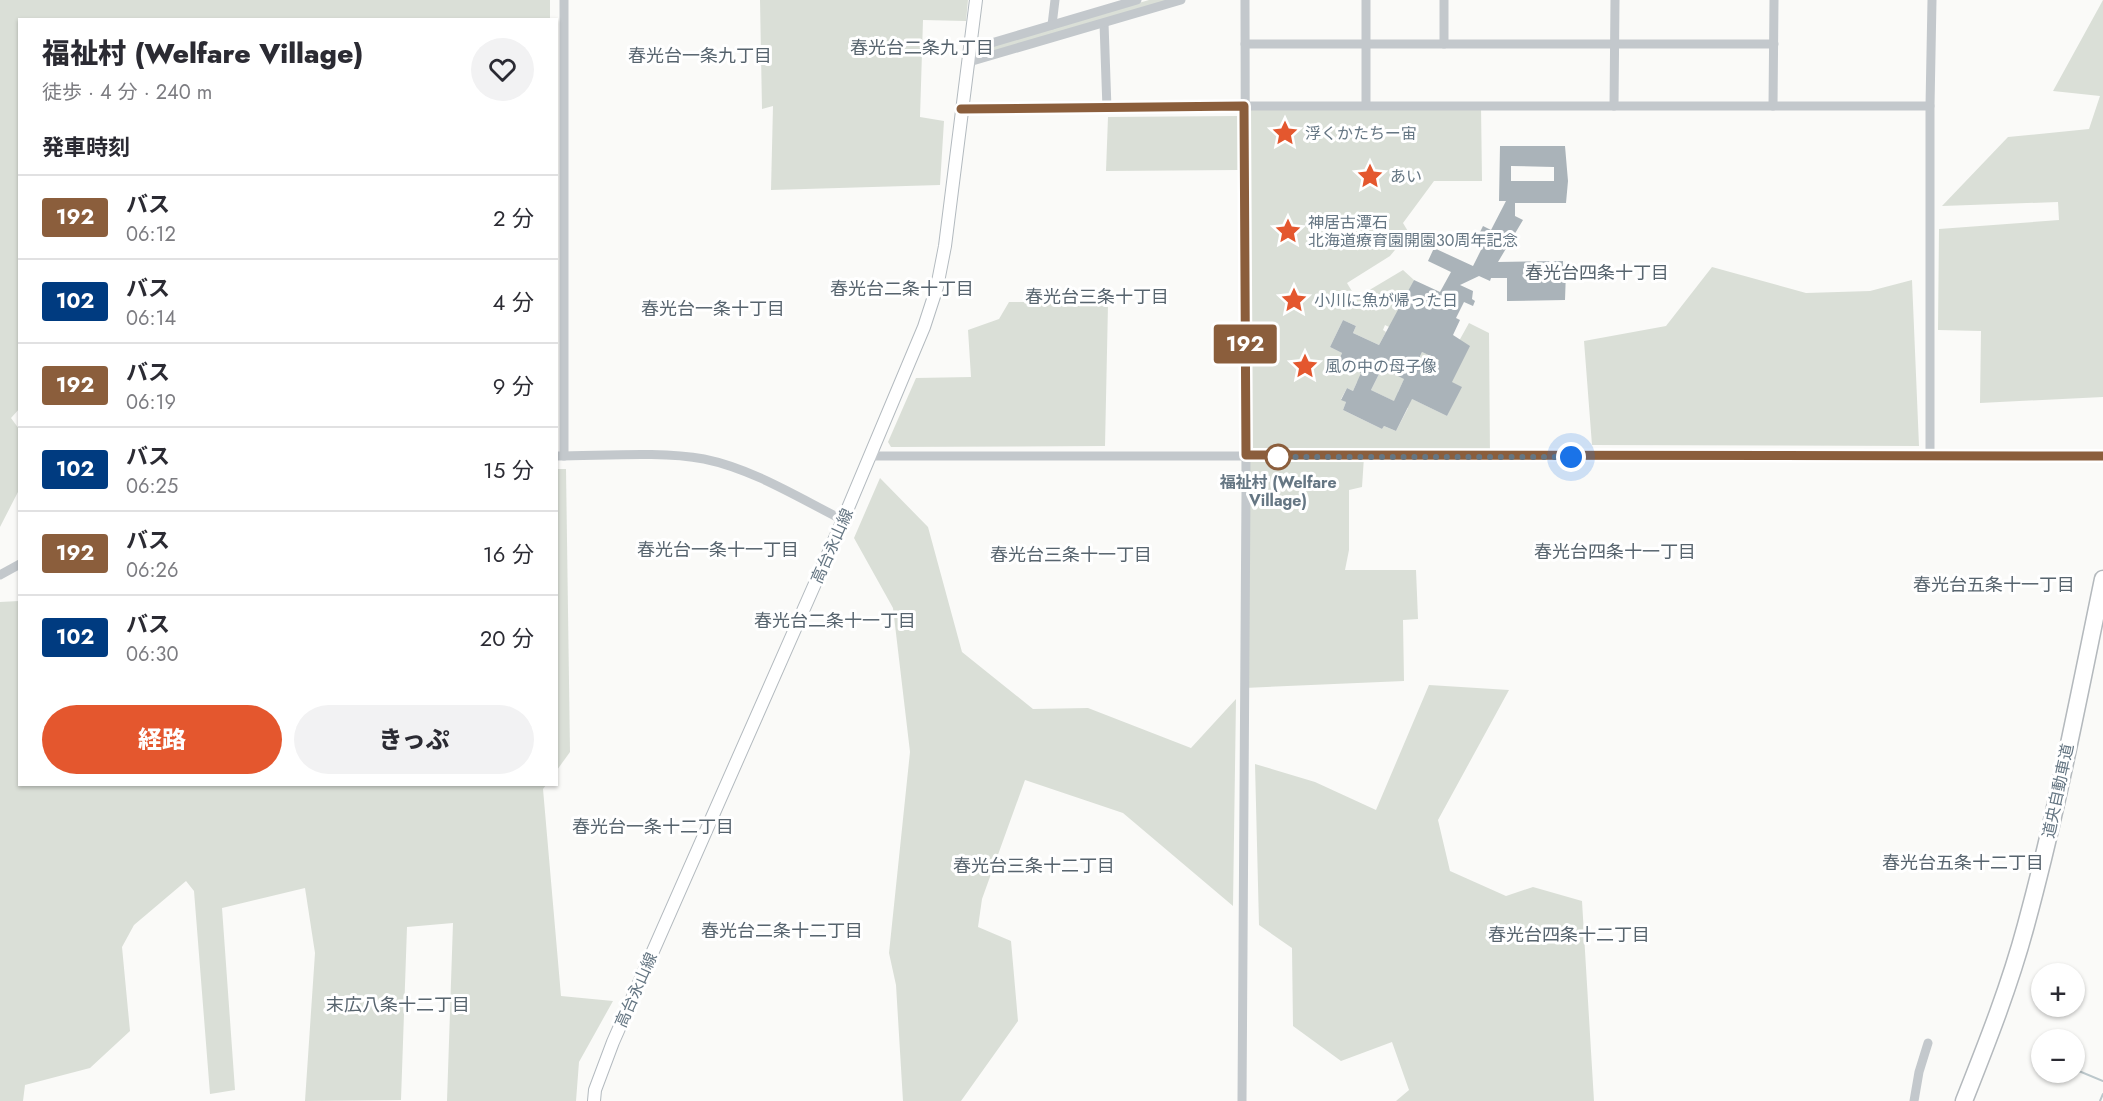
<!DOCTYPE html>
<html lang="ja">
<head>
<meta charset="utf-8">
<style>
	body { margin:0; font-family:Jost,"Noto Sans JP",sans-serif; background:#f2f2f3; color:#2b2b33; height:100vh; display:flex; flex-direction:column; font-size:22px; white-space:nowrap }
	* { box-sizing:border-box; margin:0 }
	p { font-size:20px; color:#7c7c81 }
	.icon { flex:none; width:33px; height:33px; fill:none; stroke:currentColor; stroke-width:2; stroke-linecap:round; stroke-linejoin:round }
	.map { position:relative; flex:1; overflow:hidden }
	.drawer { position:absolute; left:18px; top:18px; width:540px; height:768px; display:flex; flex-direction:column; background:#fff; border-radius:0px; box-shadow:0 2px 4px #0004 }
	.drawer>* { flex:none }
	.badge { padding:0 12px; border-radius:4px; font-size:21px; line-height:39px }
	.buttons { position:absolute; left:2031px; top:963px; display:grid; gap:12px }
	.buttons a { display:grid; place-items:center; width:54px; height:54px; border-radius:50%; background:#fff; box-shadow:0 2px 4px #0004; font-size:30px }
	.you { position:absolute; width:30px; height:30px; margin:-15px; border:4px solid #fff; border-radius:50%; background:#1a73e8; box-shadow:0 0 0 9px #1a73e833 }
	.map>.badge { position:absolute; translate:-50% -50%; box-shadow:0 0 0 3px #fff }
	h2 { padding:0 24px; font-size:22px; line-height:54px }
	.round { display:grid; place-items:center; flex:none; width:63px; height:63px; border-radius:32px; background:#f2f2f3 }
	.overview { display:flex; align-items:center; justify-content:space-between; height:102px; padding:0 24px }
	h1 { font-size:28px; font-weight:800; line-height:45px }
	.primary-button { display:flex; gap:12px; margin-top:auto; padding:12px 24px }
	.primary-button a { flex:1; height:69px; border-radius:36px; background:#e4572e; color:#fff; font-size:24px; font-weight:800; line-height:69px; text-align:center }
	.primary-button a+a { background:#f2f2f3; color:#2b2b33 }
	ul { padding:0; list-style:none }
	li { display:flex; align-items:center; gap:18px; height:84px; padding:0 24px; border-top:2px solid #e1e1e2 }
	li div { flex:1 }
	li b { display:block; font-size:22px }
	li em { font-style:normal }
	li .badge { min-width:66px; font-weight:700; text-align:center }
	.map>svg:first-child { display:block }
	.green { fill:#dadfd7 }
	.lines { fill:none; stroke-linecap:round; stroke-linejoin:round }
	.stream { stroke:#bbc7cb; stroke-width:2 }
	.building { fill:#aab3b9; fill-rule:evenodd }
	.secondary-casing { stroke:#b3babf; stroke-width:14 }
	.highway-casing { stroke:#b4b9bd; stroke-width:19 }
	.street { stroke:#c3c8cc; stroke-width:9 }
	.secondary { stroke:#fff; stroke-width:12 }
	.highway { stroke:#fff; stroke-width:16 }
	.line-casing { stroke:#fff; stroke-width:14 }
	.line { stroke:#8b5e3c; stroke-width:9 }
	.walk { stroke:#657683; stroke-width:6; stroke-dasharray:0 10.8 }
	.stop-dot { fill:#fff; stroke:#8b5e3c; stroke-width:3 }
	.labels { text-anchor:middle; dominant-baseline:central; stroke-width:6; stroke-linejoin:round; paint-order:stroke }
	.poi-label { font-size:16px; fill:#657683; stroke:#fff; text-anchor:start }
	.stop-label { font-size:16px; font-weight:bold; fill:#657683; stroke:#fff }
	.street-label { font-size:16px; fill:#657683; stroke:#fff }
	.neighbourhood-label { font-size:18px; fill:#57646e; stroke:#fff }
</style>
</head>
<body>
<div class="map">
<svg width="2103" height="1101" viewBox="0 0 2103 1101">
	<rect width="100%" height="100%" fill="#fafaf8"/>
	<!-- green -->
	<g class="green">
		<path d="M0,0H550V19L20,20V408L11,418L19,429V490L0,527Z"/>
		<path d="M760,0H968L966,21L923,20L920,117L944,121L940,185L771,190L773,106L762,109Z"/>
		<path d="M1149,0H1181L975,59L976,50Z"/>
		<path d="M2103,0V397L1980,403L1981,331L1938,330L1939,229L2059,220L2058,202L1942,206L2008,137L2089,129L2100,96L2053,91Z"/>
		<path d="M1244,106H1481L1482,181H1434L1403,223L1409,233L1390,256L1347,283L1356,298L1403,270L1414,280L1391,328L1385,325L1383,330L1386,332L1379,345L1353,333L1356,326L1343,320L1330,347L1342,353L1338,362L1372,379L1357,382L1353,391L1347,388L1341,399L1346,402L1343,410L1382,429L1384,426L1396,431L1408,408L1371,390L1382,368L1407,373L1398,392L1447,416L1461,387L1416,365L1422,352L1429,355L1433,347L1444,349L1438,362L1459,341L1469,323L1489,333L1490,457H1364L1362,487L1349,490V550L1345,570H1416L1418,619L1403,620L1404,681L1244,688Z"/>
		<path d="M1238,116V170L1106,171L1108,117Z"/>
		<path d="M1712,267L1806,293L1870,291L1912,280L1919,446L1592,445L1584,341L1666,326Z"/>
		<path d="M1009,302H1074L1108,304L1105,446L891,447L888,442L916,378L971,377L968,330L999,319Z"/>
		<path d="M557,469H566L570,752L557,770Z"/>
		<path d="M880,478L928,527L962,652L1033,709L1088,708L1191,748L1236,699L1233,906L1123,813L1025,780L982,899L978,927L1011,941L1018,1021L961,1101H903L896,985L889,953L910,752L893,608L854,538Z"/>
		<path d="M19,601L20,784L546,785L543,789L561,996L613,1001L579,1062L576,1101H447L453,923L407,927L401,1100L305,1101L315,953L305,888L222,908L235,1090L210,1094L194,891L186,881L134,925L122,947L130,1031L90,1068L25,1085L23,1101H0V602Z"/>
		<path d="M1429,685L1509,690L1438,820L1450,871L1506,896L1533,887L1582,901L1594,1101H1396L1409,1090L1392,1042L1341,1061L1293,1026L1292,948L1259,925L1255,764L1315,782L1376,810Z"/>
	</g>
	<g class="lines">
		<!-- stream -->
		<g class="stream">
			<path d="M2074,1069L2103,1081"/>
			<path d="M2100,1101L2103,1094"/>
		</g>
	</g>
	<!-- building -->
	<path class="building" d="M1500,146H1565L1568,181L1566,203H1515V216L1523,220L1498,262L1563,261V271H1566L1565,300L1507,301V278H1491L1490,281L1479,276L1460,285L1473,291L1472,299L1475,301L1473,306L1464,302L1456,318L1460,320L1453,335L1470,346L1452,382L1462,387L1447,416L1412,399L1396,431L1384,426L1382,429L1343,410L1346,402L1341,400L1347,388L1353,391L1361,373L1338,362L1342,353L1330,347L1343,320L1356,326L1353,333L1379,345L1414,280L1440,292L1451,272L1428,261L1434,248L1473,266L1487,238L1479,234L1483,226L1491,230L1506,201H1499ZM1511,166L1554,167V181H1511ZM1422,352L1439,360L1432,373L1416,365ZM1382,368L1404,379L1394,401L1371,390Z"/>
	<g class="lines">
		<!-- secondary casing -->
		<g class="secondary-casing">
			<path id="secondary" d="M594,1101L595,1090L613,1042L843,520L924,327L937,287L945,246L976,0"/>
		</g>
		<!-- highway casing -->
		<g class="highway-casing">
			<path id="highway" d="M1964,1101C1987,1043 2010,985 2026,925C2057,811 2079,695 2103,579"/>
		</g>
		<!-- street -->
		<g class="street">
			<path d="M1366,0V105"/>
			<path d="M1104,23L1107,109"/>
			<path d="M1052,25L1055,0"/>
			<path d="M1245,44H1774"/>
			<path d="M1444,44V0"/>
			<path d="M971,49L1137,0"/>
			<path d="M969,62L1181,0"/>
			<path d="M1614,106L1615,0"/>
			<path d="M1773,106L1774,0"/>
			<path d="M1930,106L1932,0"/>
			<path d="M961,109L1244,106H1930V455"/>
			<path d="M556,456C602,456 660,451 704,459C753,469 799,498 843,520"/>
			<path d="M564,456V0"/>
			<path d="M871,456H2103"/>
			<path d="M0,575L20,564"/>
			<path d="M1242,1101L1246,491L1245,0"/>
			<path d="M1914,1101L1919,1072L1928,1043"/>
		</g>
		<!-- secondary -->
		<use href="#secondary" class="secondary"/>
		<!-- highway -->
		<use href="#highway" class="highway"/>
	</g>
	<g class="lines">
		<!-- line casing -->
		<g class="line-casing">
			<path id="line" d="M961,109L1244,106L1246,455L2103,456"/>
		</g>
		<!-- line -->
		<use href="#line" class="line"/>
		<!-- walk -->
		<path class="walk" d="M1278,457H1276H1571"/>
	</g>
	<!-- icons -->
	<defs>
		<g id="sight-bare" transform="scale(2.07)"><path d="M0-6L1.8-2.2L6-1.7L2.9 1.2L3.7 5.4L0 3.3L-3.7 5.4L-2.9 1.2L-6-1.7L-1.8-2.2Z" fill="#e4572e" stroke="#fff" stroke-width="2.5" paint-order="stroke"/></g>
	</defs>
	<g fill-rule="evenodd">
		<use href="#sight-bare" x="1285" y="133"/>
		<use href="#sight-bare" x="1370" y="176"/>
		<use href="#sight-bare" x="1288" y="231"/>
		<use href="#sight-bare" x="1294" y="300"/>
		<use href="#sight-bare" x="1305" y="366"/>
	</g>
	<!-- markers -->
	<circle class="stop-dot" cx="1278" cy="457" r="12"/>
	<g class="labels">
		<!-- poi labels -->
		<g class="poi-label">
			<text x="1305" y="133">浮くかたちー宙</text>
			<text x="1390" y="176">あい</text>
			<text x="1308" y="222">神居古潭石<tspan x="1308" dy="18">北海道療育園開園30周年記念</tspan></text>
			<text x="1314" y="300">小川に魚が帰った日</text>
			<text x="1325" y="366">風の中の母子像</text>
		</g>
		<!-- stop labels -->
		<g class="stop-label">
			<text x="1278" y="482">福祉村 (Welfare<tspan x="1278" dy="18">Village)</tspan></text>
		</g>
		<!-- street labels -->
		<g class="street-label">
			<text transform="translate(832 546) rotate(-66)">高台永山線</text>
			<text transform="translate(2058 791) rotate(-78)">道央自動車道</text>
			<text transform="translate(636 990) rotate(-66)">高台永山線</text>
		</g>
		<!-- neighbourhood labels -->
		<g class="neighbourhood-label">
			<text x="922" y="48">春光台二条九丁目</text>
			<text x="700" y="56">春光台一条九丁目</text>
			<text x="1597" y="273">春光台四条十丁目</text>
			<text x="902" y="289">春光台二条十丁目</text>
			<text x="1097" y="297">春光台三条十丁目</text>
			<text x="713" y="309">春光台一条十丁目</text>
			<text x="718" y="550">春光台一条十一丁目</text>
			<text x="1615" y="552">春光台四条十一丁目</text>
			<text x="1071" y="555">春光台三条十一丁目</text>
			<text x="1994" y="585">春光台五条十一丁目</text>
			<text x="835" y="621">春光台二条十一丁目</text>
			<text x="653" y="827">春光台一条十二丁目</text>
			<text x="1963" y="863">春光台五条十二丁目</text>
			<text x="1034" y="866">春光台三条十二丁目</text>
			<text x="782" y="931">春光台二条十二丁目</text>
			<text x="1569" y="935">春光台四条十二丁目</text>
			<text x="398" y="1005">末広八条十二丁目</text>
		</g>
	</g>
</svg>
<div class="buttons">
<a>+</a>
<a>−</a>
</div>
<div class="you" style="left:1571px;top:457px"></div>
<b class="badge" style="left:1245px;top:344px;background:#8b5e3c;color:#fff">192</b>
<section class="drawer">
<div class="overview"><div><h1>福祉村 (Welfare Village)</h1><p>徒歩 · 4 分 · 240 m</p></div><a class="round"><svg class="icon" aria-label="heart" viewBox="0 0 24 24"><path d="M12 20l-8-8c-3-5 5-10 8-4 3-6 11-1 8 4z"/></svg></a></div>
<h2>発車時刻</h2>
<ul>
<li><span class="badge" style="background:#8b5e3c;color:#fff">192</span><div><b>バス</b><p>06:12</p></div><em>2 分</em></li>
<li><span class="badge" style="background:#003b80;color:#fff">102</span><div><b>バス</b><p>06:14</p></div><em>4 分</em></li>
<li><span class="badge" style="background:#8b5e3c;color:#fff">192</span><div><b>バス</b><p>06:19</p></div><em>9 分</em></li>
<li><span class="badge" style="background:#003b80;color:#fff">102</span><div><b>バス</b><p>06:25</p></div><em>15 分</em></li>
<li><span class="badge" style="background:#8b5e3c;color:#fff">192</span><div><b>バス</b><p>06:26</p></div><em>16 分</em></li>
<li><span class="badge" style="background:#003b80;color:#fff">102</span><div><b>バス</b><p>06:30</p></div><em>20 分</em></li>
</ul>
<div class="primary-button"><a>経路</a><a>きっぷ</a></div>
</section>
</div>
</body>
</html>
